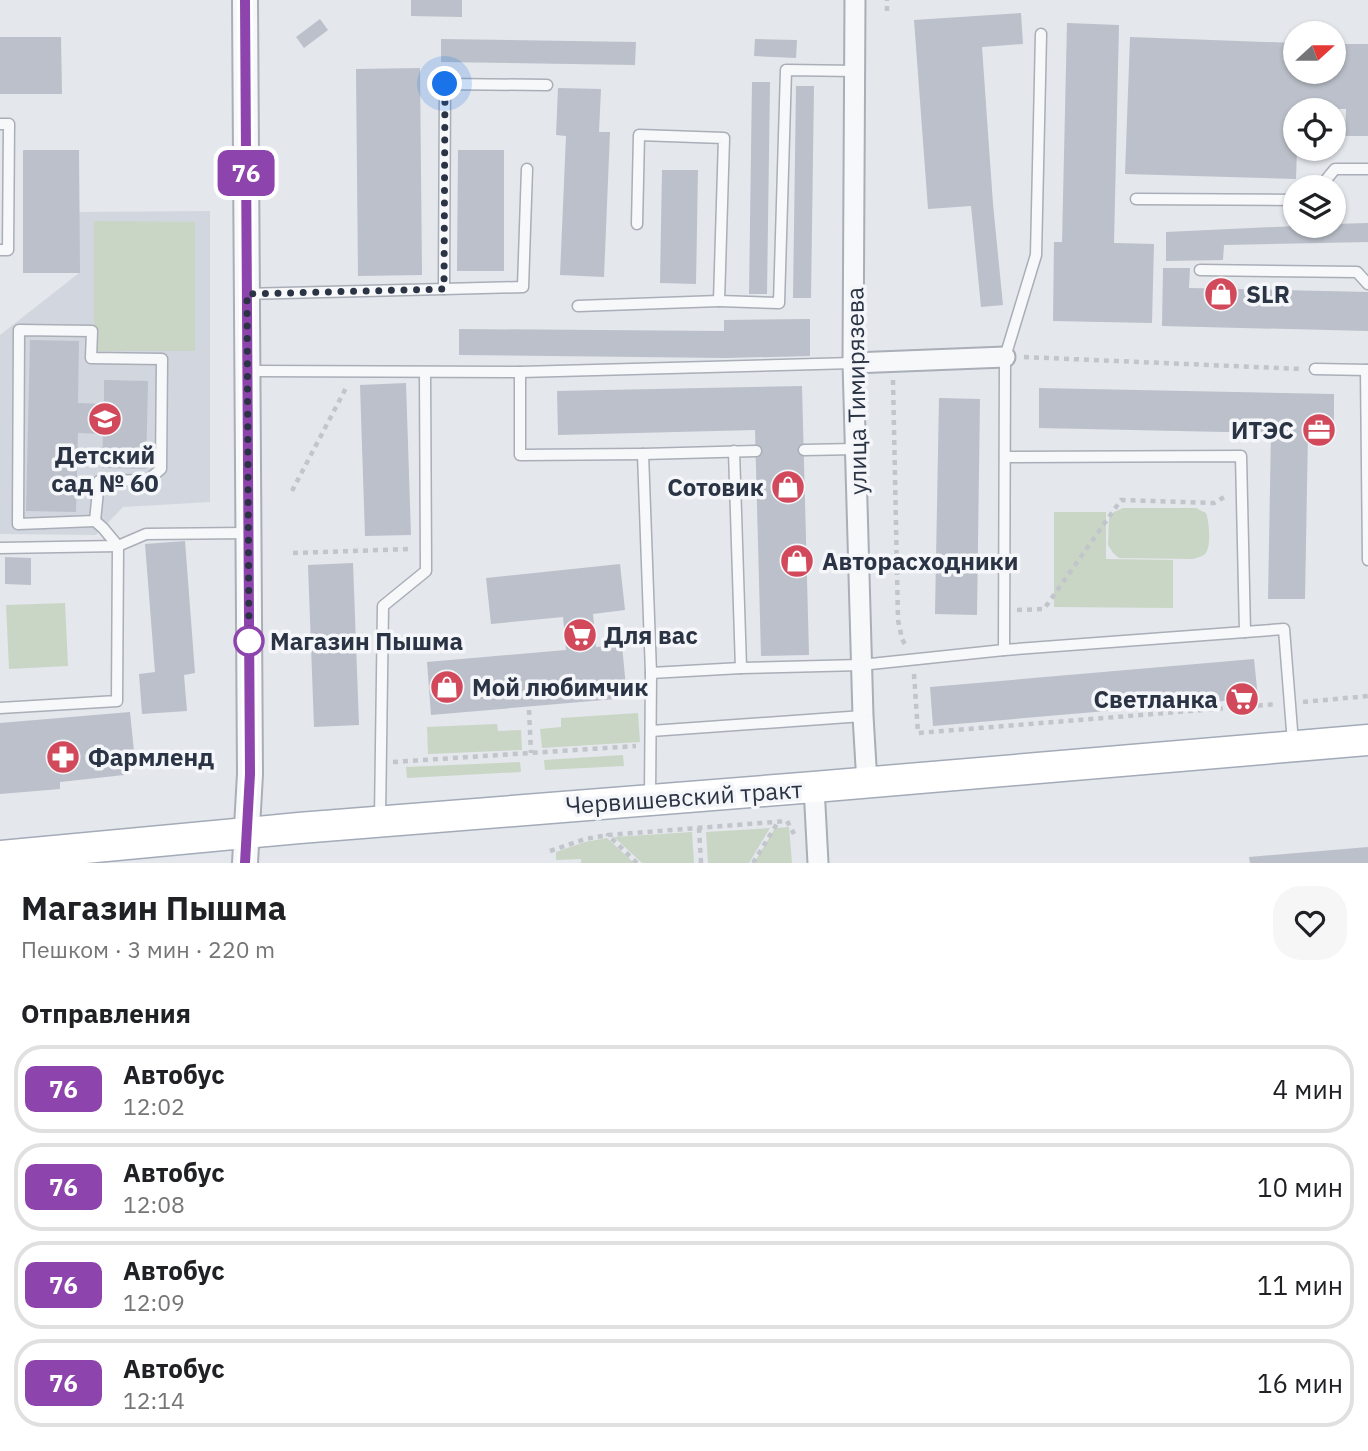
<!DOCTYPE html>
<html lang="ru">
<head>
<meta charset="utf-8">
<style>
	body { margin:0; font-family:"IBM Plex Sans",sans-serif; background:#f6f6f6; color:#202124; height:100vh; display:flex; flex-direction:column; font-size:26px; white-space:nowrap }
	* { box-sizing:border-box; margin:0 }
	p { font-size:23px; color:#757577 }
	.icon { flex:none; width:38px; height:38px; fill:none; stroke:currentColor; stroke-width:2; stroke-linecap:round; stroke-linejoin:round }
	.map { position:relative; height:863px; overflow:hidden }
	.drawer { display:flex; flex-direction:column; background:#fff; flex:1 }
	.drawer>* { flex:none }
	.badge { padding:0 14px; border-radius:10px; font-size:24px; line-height:46px }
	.needle { width:46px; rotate:69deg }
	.buttons { position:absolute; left:1283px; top:21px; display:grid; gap:14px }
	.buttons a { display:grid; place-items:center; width:63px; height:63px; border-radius:50%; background:#fff; box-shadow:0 2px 5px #0004; font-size:35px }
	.you { position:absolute; width:35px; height:35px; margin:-18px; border:5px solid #fff; border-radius:50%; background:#1a73e8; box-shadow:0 0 0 10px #1a73e833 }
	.map>.badge { position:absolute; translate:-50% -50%; box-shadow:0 0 0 4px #fff }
	h2 { padding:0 21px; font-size:26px; line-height:63px }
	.round { display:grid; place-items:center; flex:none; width:74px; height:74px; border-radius:28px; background:#f6f6f6 }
	.summary { display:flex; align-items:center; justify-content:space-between; height:119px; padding:0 21px }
	h1 { font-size:33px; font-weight:800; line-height:52px }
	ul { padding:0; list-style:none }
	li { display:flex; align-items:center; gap:21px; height:88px; margin:0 14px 10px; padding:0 7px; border:4px solid #e0e0e0; border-radius:28px }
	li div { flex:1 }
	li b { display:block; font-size:26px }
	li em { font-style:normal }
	li .badge { min-width:77px; font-weight:700; text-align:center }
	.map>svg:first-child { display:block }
	.built { fill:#d2d6de }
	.green { fill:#c9d6c5 }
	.building { fill:#bbc0ca }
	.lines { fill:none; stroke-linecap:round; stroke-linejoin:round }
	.service-casing { stroke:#a9aeb7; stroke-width:13 }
	.minor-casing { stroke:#a9aeb7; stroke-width:23 }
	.tertiary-casing { stroke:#a9aeb7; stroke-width:28 }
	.primary-casing { stroke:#a3abb8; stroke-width:33 }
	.path { stroke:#c2c5cb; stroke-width:4.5; stroke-dasharray:5 5; stroke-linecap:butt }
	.service { stroke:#f7f8fa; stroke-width:10 }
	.minor { stroke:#f7f8fa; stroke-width:19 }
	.tertiary { stroke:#f7f8fa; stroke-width:24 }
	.primary { stroke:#fff; stroke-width:30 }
	.line-casing { stroke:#fff; stroke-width:16 }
	.line { stroke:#8e44ad; stroke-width:10 }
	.walk { stroke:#2b3445; stroke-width:7; stroke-dasharray:0 12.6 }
	.stop-dot { fill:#fff; stroke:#8e44ad; stroke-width:3.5 }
	.labels { text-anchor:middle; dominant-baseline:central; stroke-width:7; stroke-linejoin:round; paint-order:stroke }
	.poi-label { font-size:24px; font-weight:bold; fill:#2b3445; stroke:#f4f6f9; text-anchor:start }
	.street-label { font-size:24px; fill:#2b3445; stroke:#f4f6f9 }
	.stop-label { font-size:24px; font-weight:bold; fill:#2b3445; stroke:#f4f6f9; text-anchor:start }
</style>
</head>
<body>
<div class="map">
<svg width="1368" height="863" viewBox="0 0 1368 863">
	<rect width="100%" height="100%" fill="#e4e7ec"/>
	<!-- built -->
	<path class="built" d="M210,211V502L123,507L96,535L0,534V335L79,273V212Z"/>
	<!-- green -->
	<g class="green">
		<path d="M94,221L195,222V351H94Z"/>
		<path d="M1123,508H1196L1206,513C1209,521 1212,547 1205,554C1203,556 1196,558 1193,559L1119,558L1113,553L1108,545L1109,518L1114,512Z"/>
		<path d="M1054,512H1106V559L1173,560V608L1054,607Z"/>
		<path d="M65,603L68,666L9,669L6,605Z"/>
		<path d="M638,713L640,742L542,748L540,729L561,727V718Z"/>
		<path d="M497,724L498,731L521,730L522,750L428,754L427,727Z"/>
		<path d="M623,755L624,766L545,770L544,760Z"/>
		<path d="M520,762L521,772L407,778L406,767Z"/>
		<path d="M789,827L792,863H754L775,828Z"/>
		<path d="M770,828L749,863H708L706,832Z"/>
		<path d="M692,832L694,863H642L614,837Z"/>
		<path d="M607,838L634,863H581V859L556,860V852L585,842Z"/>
	</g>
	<!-- building -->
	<g class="building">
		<path d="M411,0H462V17L411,16Z"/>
		<path d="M1021,13L1023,44L982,47L993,204L1003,305L981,307L971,206L928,209L914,20Z"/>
		<path d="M320,19L328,30L304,48L296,37Z"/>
		<path d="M1067,23L1119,25L1114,243L1154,244L1152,323L1053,321L1054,242H1062Z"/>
		<path d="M0,37H61L62,94H0Z"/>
		<path d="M1130,37L1295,43V72H1334V44H1368V136H1345L1346,109L1299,108V110H1295V149H1297L1296,179L1125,174Z"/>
		<path d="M441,39L636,42L635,65L441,62Z"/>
		<path d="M755,39L797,40L796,58L754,56Z"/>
		<path d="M420,68L422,275L358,276L356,69Z"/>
		<path d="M752,82H770L767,294H749Z"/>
		<path d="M796,86H814L811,298H793Z"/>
		<path d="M558,88L601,89L599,132H610L604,277L560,275L566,136L556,135Z"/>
		<path d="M23,150H79L80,273H23Z"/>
		<path d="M458,150H504V271H457Z"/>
		<path d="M662,170H698L696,284L660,283Z"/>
		<path d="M1368,223V242L1224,245L1223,260L1166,261V232L1296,226H1334V224Z"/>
		<path d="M1163,268H1190L1189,288L1368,292V331L1162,326Z"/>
		<path d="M810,319V356L725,358L459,355V329L724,331V320Z"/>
		<path d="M30,340L79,341L78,403L104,404V380L148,381L146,469L102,468L103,434L78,433L76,512L26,511Z"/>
		<path d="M406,383L411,535L365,536L360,385Z"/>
		<path d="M802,386L809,655L761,656L755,430L558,435L557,391Z"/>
		<path d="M1039,388L1334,394V434L1308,433L1305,599H1268L1271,433L1039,428Z"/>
		<path d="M939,398L980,399L977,615L935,614Z"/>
		<path d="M185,541L195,673L184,675L187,711L142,714L139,674L155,672L145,544Z"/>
		<path d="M5,557L31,558V585L5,584Z"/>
		<path d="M353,563L359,725L314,727L308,565Z"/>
		<path d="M620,564L625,610L593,614L596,647L622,645L627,698L431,715L427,662L566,650L563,617L491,624L486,578Z"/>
		<path d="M1254,659L1258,698L933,726L930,687Z"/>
		<path d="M130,712L135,761L124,775L60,782V789L0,794V723Z"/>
		<path d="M1368,847V863H1250L1249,857Z"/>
	</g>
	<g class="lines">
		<!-- service casing -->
		<g class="service-casing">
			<g id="service">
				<path d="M0,124H9L8,250H0"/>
				<path d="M1320,187L1335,169H1368"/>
				<path d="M1136,199L1295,200"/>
				<path d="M637,224L639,135L724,138L719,301L779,303L786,70L856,71"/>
				<path d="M1200,270L1357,272L1368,284"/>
				<path d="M444,289L523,287L527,169"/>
				<path d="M249,294L444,289L445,84L547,85"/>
				<path d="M578,306L719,301"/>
				<path d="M19,330L92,331L91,358L162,359L161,469L148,480L99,481L95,521L18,524Z"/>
				<path d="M1315,369L1368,370"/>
				<path d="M1366,370L1368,560"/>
				<path d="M249,371L520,372L853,363"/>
				<path d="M520,372V455L643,454L756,451"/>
				<path d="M804,450L856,449"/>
				<path d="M734,451L741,668"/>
				<path d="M643,454L651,673"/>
				<path d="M0,548L118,546L146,534L248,533"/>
				<path d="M1245,632L1284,629L1293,743"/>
				<path d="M1004,650L1245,632L1241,456L1005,457"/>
				<path d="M0,708L117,701L118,546L103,528L95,521"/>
				<path d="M651,731L863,716"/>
				<path d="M650,796L651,673L741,668L861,665L1004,650L1005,357L1036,255L1041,34"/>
				<path d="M380,817L383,606L426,571L425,372"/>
			</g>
		</g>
		<!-- minor casing -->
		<g class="minor-casing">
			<g id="minor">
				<path d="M855,0L853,363L863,716L867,783"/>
				<path d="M853,363L1005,357"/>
				<path d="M814,787L818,863"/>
			</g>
		</g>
		<!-- tertiary casing -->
		<g class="tertiary-casing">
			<path id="tertiary" d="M245,0L250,774L245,863"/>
		</g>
		<!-- primary casing -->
		<g class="primary-casing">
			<path id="primary" d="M0,856L299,828L814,787L1368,740"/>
		</g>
		<!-- path -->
		<g class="path">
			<path d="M887,11V0"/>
			<path d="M1024,357L1302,369"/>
			<path d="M893,380L898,620L902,639L906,646"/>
			<path d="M292,491L347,386"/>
			<path d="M293,553L411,549"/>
			<path d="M1017,610L1044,609L1121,500L1214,503L1226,496"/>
			<path d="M914,674L918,733L1277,704"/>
			<path d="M1303,702L1368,696"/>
			<path d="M529,710L531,753"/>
			<path d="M393,762L636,746"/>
			<path d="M699,828L701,863"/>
			<path d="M550,851L585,839L608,835"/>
			<path d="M637,863L608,835L787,821L794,834"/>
			<path d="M753,863L778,822"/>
		</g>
		<!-- service -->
		<use href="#service" class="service"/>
		<!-- minor -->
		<use href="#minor" class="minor"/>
		<!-- tertiary -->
		<use href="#tertiary" class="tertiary"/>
		<!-- primary -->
		<use href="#primary" class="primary"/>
	</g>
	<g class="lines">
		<!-- line casing -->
		<g class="line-casing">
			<path id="line" d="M245,0L250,774L245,863"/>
		</g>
		<!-- line -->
		<use href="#line" class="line"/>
		<!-- walk -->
		<path class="walk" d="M249,641L247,294L444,289L445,84"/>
	</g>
	<!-- icons -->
	<defs>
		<g id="shop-disc" transform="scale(1.75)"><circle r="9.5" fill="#d1495b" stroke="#f4f6f9"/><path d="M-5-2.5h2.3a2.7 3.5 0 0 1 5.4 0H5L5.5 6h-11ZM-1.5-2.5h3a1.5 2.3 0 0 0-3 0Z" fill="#fff"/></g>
		<g id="school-disc" transform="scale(1.75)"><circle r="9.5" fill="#d1495b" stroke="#f4f6f9"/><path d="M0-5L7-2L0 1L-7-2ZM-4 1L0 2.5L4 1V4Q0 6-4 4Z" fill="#fff"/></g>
		<g id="office-disc" transform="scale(1.75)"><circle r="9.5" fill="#d1495b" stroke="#f4f6f9"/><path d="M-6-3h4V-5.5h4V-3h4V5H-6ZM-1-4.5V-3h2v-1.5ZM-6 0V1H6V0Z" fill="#fff"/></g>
		<g id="supermarket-disc" transform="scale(1.75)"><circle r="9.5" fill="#d1495b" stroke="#f4f6f9"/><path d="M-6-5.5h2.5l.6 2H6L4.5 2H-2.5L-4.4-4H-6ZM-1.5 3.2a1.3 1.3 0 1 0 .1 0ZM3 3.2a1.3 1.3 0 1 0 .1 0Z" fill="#fff"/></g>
		<g id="pharmacy-disc" transform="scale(1.75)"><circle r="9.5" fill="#d1495b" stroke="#f4f6f9"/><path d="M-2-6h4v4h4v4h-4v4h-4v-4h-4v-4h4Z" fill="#fff"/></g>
	</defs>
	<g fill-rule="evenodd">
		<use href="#shop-disc" x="1221" y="294"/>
		<use href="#school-disc" x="105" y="419"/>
		<use href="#office-disc" x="1319" y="430"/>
		<use href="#shop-disc" x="788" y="487"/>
		<use href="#shop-disc" x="797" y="561"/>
		<use href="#supermarket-disc" x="580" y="635"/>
		<use href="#shop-disc" x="447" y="687"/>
		<use href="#supermarket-disc" x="1242" y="699"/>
		<use href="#pharmacy-disc" x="63" y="757"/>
	</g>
	<!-- markers -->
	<circle class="stop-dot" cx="249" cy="641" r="14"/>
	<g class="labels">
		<!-- poi labels -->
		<g class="poi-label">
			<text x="1246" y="294">SLR</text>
			<text x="1294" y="430" text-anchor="end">ИТЭС</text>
			<text x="105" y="455" text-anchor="middle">Детский<tspan x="105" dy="28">сад № 60</tspan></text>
			<text x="764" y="487" text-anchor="end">Сотовик</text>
			<text x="822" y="561">Авторасходники</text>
			<text x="604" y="635">Для вас</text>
			<text x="472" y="687">Мой любимчик</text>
			<text x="1218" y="699" text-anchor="end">Светланка</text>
			<text x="88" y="757">Фармленд</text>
		</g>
		<!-- street labels -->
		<g class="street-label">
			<text transform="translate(856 391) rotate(-91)">улица Тимирязева</text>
			<text transform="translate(684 797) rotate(-4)">Червишевский тракт</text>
		</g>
		<!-- stop labels -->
		<g class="stop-label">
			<text x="270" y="641">Магазин Пышма</text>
		</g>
	</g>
</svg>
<div class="buttons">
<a><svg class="needle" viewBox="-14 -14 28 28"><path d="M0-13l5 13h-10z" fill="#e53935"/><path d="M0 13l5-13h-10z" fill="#757577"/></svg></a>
<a><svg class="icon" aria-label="locate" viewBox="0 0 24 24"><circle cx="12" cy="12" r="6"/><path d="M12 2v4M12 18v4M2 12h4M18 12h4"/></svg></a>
<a><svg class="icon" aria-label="layers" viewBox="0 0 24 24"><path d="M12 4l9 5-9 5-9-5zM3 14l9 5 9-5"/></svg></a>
</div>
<div class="you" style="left:445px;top:84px"></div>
<b class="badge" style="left:246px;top:173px;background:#8e44ad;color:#fff">76</b>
</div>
<section class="drawer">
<div class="summary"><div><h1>Магазин Пышма</h1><p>Пешком · 3 мин · 220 m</p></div><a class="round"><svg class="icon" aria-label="heart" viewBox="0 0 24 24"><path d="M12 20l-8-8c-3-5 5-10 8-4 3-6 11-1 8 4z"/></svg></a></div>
<h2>Отправления</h2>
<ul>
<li><span class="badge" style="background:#8e44ad;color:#fff">76</span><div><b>Автобус</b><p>12:02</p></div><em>4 мин</em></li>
<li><span class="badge" style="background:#8e44ad;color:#fff">76</span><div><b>Автобус</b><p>12:08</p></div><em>10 мин</em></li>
<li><span class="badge" style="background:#8e44ad;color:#fff">76</span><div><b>Автобус</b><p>12:09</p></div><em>11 мин</em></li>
<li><span class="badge" style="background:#8e44ad;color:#fff">76</span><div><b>Автобус</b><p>12:14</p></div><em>16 мин</em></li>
</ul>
</section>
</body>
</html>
